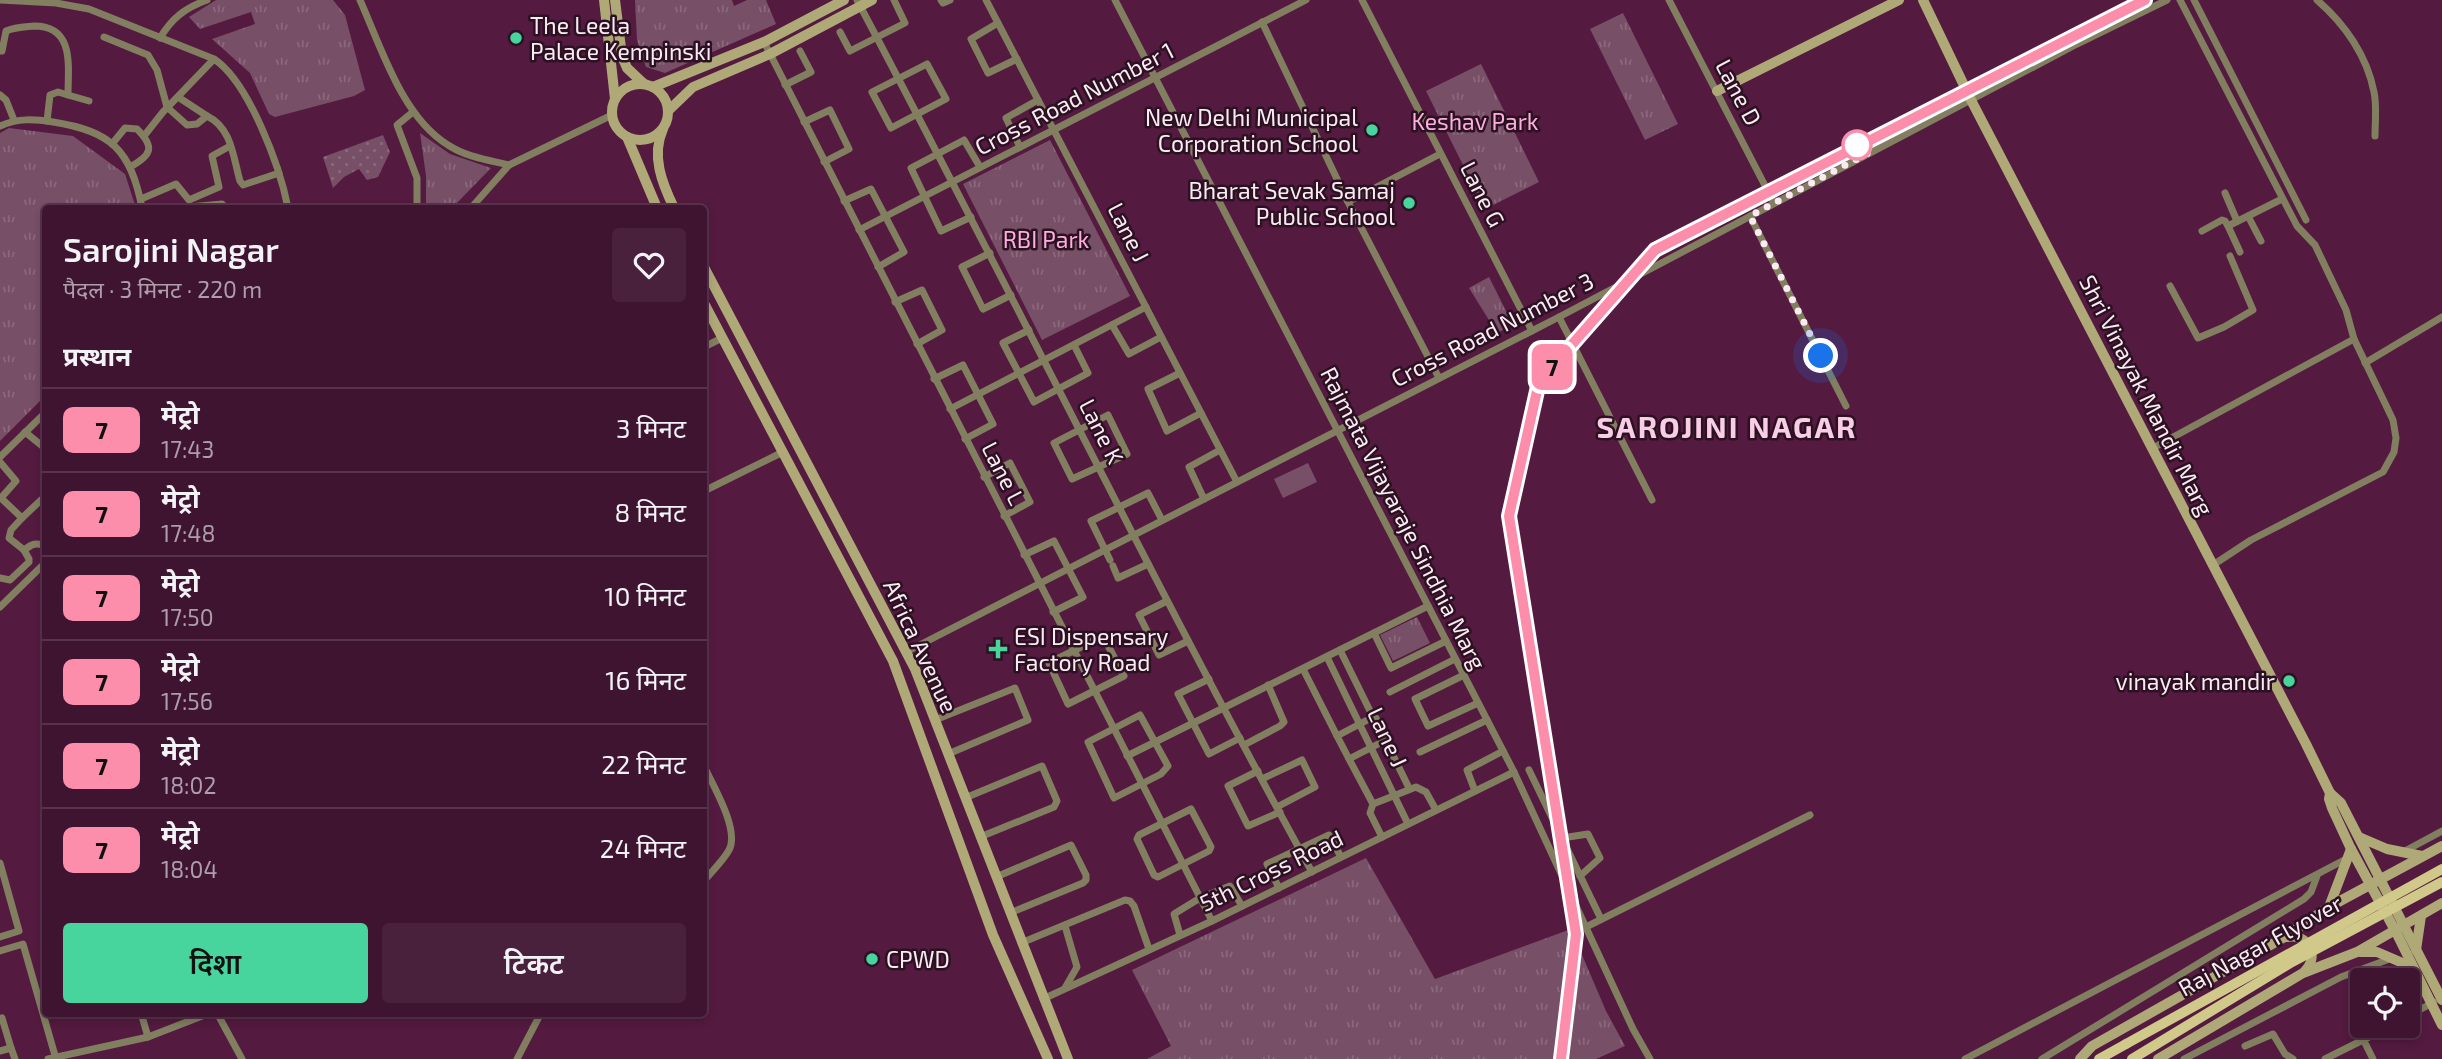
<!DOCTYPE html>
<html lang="hi">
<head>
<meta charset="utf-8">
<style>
	body { margin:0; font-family:"Exo 2","Noto Sans Devanagari",sans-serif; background:#4a213c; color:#f1f3f6; height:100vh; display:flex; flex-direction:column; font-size:26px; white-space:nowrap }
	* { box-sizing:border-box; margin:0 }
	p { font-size:23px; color:#ad9eab }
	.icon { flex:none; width:38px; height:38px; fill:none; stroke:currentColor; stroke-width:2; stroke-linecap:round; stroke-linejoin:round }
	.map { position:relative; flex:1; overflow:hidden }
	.details { position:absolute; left:42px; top:205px; width:665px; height:812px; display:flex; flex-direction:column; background:#3f1430; border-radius:7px; box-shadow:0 4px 10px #0003,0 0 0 2px #58334c }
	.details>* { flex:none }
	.badge { padding:0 14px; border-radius:10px; font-size:24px; line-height:46px }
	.controls { position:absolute; left:2350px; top:968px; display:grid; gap:14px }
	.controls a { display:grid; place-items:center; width:70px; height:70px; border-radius:7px; background:#3f1430; box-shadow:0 4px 10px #0003,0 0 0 2px #58334c; font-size:35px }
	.you { position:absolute; width:35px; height:35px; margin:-18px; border:5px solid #fff; border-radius:50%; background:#1a73e8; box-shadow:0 0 0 10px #1a73e833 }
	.map>.badge { position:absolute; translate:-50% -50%; box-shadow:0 0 0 4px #fff }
	h2 { padding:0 21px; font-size:26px; line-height:63px }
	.round { display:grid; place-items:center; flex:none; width:74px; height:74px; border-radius:7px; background:#4a213c }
	.head { display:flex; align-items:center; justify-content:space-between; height:119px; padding:0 21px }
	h1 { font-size:33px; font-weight:600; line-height:52px }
	.button { display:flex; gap:14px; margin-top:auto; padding:14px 21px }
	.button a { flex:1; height:80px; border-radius:7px; background:#48d49d; color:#111; font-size:28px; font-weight:600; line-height:80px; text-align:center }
	.button a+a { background:#4a213c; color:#f1f3f6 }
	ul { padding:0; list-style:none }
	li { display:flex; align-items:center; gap:21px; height:84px; padding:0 21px; border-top:2px solid #58334c }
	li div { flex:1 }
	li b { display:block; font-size:26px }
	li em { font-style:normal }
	li .badge { min-width:77px; font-weight:700; text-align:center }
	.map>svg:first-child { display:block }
	.grass { fill:url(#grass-dots) }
	.park { fill:url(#park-tufts) }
	.pitch { fill:#774f67 }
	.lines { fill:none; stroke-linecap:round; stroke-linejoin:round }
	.street { stroke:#817f60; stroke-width:7 }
	.secondary { stroke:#aea977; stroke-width:10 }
	.primary { stroke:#d0c989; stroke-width:10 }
	.primary-bridge { stroke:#d0c989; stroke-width:10 }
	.line-casing { stroke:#fff; stroke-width:16 }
	.line { stroke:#fc8eac; stroke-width:10 }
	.walk { stroke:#faebf3; stroke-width:7; stroke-dasharray:0 12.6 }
	.poi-dot { fill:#48d49d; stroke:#2b1121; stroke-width:2.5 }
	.stop-dot { fill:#fff; stroke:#fc8eac; stroke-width:3.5 }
	.labels { text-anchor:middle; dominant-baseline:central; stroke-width:5; stroke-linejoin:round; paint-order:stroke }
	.poi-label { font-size:23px; fill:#faebf3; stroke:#2b1121; text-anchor:start }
	.street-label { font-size:23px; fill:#faebf3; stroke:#2b1121 }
	.park-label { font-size:23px; fill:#feaede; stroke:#2b1121 }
	.district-label { font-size:30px; font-weight:bold; letter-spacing:2px; fill:#f9cde6; stroke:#2b1121 }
</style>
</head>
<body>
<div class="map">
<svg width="2442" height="1059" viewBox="0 0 2442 1059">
	<defs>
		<pattern id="grass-dots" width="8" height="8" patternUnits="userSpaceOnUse" patternTransform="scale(1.75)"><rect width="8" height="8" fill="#774f67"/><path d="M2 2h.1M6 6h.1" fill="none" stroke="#8b687d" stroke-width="1.8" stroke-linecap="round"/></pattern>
		<pattern id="park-tufts" width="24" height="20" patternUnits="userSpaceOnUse" patternTransform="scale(1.75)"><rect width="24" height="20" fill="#774f67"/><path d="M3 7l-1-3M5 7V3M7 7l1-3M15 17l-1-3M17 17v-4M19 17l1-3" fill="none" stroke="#8b687d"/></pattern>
	</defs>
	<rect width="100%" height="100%" fill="#541a40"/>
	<!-- grass -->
	<path class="grass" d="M383,135L390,152L378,177L367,180L359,169L344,177L333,188L323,157Z"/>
	<!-- park -->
	<g class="park">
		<path d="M216,0H333L345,15L365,90L354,96L275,117L269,114L250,73L212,39L255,24L251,12L200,29L189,17Z"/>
		<path d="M635,0H732L734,6L747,0H766L776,24L665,73L646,67L637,40Z"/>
		<path d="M1623,13L1678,124L1645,140L1590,29Z"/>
		<path d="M1481,64L1539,182L1485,209L1426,91Z"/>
		<path d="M9,128L73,136L125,174L136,208H46L45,396L0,441V133Z"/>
		<path d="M420,133L450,154L491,168L452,208H426V176Z"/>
		<path d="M1050,140L1130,296L1042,340L963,184Z"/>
		<path d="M1489,277L1513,325L1497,333L1469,288Z"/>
		<path d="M1417,617L1430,643L1393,661L1380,635Z"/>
		<path d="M1366,858L1435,979L1571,929L1606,1011L1625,1046L1596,1059H1147L1171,1046L1132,970Z"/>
	</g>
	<!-- pitch -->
	<path class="pitch" d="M1308,463L1317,482L1283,498L1274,479Z"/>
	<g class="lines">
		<!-- street -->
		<g class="street">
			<path d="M0,0L56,3L89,9L214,59"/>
			<path d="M360,0C381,47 402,117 448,145C466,157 488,160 509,165"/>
			<path d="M857,0C1011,290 1154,585 1312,872"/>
			<path d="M941,0L943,3L950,0"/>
			<path d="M986,0L1237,482"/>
			<path d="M1115,0L1514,772L1633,1029L1650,1059"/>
			<path d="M1362,0L1532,331"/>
			<path d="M1669,0L1774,203"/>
			<path d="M2180,0L2297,226L2315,245L2346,310L2354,339L2393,420L2396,438L2394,452L2383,472L2251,540L2213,565"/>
			<path d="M2194,0L2306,220"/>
			<path d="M2317,0C2345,24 2367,56 2374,92C2377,106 2375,122 2375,136"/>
			<path d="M1262,22L1348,202"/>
			<path d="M998,23L971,39L988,73L1017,59"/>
			<path d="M840,32L850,51L905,23L894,0"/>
			<path d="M104,37L148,55L157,70L167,107L187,125L197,124L207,116L178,97"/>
			<path d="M160,38C172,18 185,8 207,0"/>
			<path d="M764,42L1212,921"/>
			<path d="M0,51H2L6,31C15,27 24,27 34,26C75,26 68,66 68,95L89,101"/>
			<path d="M927,64L946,99L891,128L872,92Z"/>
			<path d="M785,85L811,72L800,51"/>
			<path d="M0,95L6,100L14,120"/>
			<path d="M413,112L397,125L417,178V208"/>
			<path d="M207,116C232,128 233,157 240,181L243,185L279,173"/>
			<path d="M47,121L50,95L58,92L68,95"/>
			<path d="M804,122L830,110L849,149L824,162"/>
			<path d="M0,126C18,118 34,119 53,122C111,131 131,150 142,208"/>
			<path d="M144,136L163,112L214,59C249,82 280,167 288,208"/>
			<path d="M112,144L125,128L137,129C155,147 152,155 130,167"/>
			<path d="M1020,147L1006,118L1038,100"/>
			<path d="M2225,193L2237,221"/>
			<path d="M141,199L176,184L189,200L219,187L212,156L230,146"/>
			<path d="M844,201L871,189L904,252L878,267"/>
			<path d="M189,207L222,204L226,208"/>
			<path d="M471,208L509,165L612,115"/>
			<path d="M1750,216L1846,406"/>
			<path d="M2248,216L2261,241"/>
			<path d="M971,217L941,231L911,168L964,140L980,167"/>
			<path d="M2228,226L2240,252"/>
			<path d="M859,230L1306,0"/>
			<path d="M2202,231L2222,220L2225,221L2228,226L2282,199"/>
			<path d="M990,253L962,267L983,309L1011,295"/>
			<path d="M2170,286L2198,338L2224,327L2253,310L2230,256"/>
			<path d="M895,302L922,290L942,330L917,344"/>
			<path d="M1559,317L1652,500"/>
			<path d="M1112,325L1129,354L1161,337"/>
			<path d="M1029,330L1003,343L1034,402L1088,373L1074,345"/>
			<path d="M704,347L722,338"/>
			<path d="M2365,363L2442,317"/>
			<path d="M1180,373L1148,389L1167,431L1201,413"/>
			<path d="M1439,378L1348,202L1440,154"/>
			<path d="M934,379L963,365L993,424L965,439"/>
			<path d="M950,409L1146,307"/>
			<path d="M1108,415L1127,454L1072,479L1054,443Z"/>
			<path d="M25,432L46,449"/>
			<path d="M2153,448L2354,339"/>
			<path d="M0,457L46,412"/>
			<path d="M0,462L16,481L1,498L22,518L41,500L46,505"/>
			<path d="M984,477L1010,463L1030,502L1004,516"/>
			<path d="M704,491L783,452"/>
			<path d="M1204,499L1189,467L1220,450"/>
			<path d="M22,518L11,530L9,538L24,550C32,544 36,542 46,546"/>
			<path d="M1024,555L1054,541L1083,597L1053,612"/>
			<path d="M1110,560L1091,521L1148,493L1162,520"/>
			<path d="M1113,566L1118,578L1148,564"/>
			<path d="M0,578L10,580L29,562V559L24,550"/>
			<path d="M1167,601L1139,615L1159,655L1188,641"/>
			<path d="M0,607L46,562"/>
			<path d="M1374,633L1391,668L1446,641"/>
			<path d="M1103,636L1124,676L1068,704L1049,663Z"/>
			<path d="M1340,650L1373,717"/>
			<path d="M906,652L1559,317L2077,44L2167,0"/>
			<path d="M1327,657L1408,824"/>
			<path d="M1303,669L1337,736L1373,717L1376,718L1385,736L1384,741L1349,759L1373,804"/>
			<path d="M1464,675L1415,699L1428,726L1478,703"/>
			<path d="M1209,679L1178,694L1209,754L1240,738"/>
			<path d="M1390,692L1455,659"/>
			<path d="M1140,715L1168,766L1161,774L1114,798L1088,742Z"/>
			<path d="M935,720L1015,688L1028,720L948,754"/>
			<path d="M1337,736L1349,759"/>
			<path d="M1385,739L1409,788"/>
			<path d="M1244,745L1280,726L1284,722L1268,685"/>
			<path d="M1420,752L1487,720"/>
			<path d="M1127,756L1428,606"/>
			<path d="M704,766C713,786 740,830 729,850C723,861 712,871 704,881"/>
			<path d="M1529,770L1601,919"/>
			<path d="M1258,771L1228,786L1248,826L1280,812"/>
			<path d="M1262,779L1302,760L1315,787L1277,807"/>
			<path d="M1475,791L1467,770L1503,751"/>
			<path d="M965,798L1042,766L1057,801L1054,807L980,837"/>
			<path d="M1191,809L1211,847L1209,851L1158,877L1154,875L1137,839L1139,835Z"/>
			<path d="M1382,837L1370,813L1373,804L1416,787L1426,792L1436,810"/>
			<path d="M1562,838L1588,834L1600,858L1580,876"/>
			<path d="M2403,852L2442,831"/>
			<path d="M0,863L19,931L0,937"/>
			<path d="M996,877L1071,845L1086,875V880L1083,883L1010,913"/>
			<path d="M1279,888L1267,864L1329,835L1341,857"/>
			<path d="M1065,926L1077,967L1065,988"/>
			<path d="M1586,927L1810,815"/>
			<path d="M1180,935L1174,914L1200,898L1230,886L1242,906"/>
			<path d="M1021,943L1125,900L1130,901L1134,906L1149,949"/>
			<path d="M0,951L23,944L56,1059"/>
			<path d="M1043,999L1212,921L1514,772"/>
			<path d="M141,1013L148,1037"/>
			<path d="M217,1013L242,1059"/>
			<path d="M2408,1016L2434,1002"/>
			<path d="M0,1019L2,1018L11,1048L0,1051"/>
			<path d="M2364,1041L2373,1059"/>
			<path d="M2245,1046L2273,1034L2285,1054L2293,1059"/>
			<path d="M11,1048L15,1059"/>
			<path d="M48,1059L148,1037L210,1013"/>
			<path d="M517,1059L541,1013"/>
			<path d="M1965,1059L2348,858"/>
			<path d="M2042,1059L2304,899L2311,892L2317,876"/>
			<path d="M2184,1059L2341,977L2392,958"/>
			<path d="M2325,1059L2391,1026"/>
		</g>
		<!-- secondary -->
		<g class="secondary">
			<path d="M604,0L615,99"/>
			<path d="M615,0L622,56L627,68L644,84"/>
			<path d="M1923,0L1971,100L2306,744L2330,793L2329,799L2332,808L2351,849L2397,934L2442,1025"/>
			<circle cx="640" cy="112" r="28"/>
			<path d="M653,87L764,42L844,0"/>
			<path d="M1717,91L1899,0"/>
			<path d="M668,111L693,87L770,54L872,0"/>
			<path d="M663,129C651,156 662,183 674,208"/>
			<path d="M627,137L657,208"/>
			<path d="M704,267L915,669L1068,1059"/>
			<path d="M704,303L893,661L993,935L1048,1059"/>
			<path d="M2330,793L2341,803L2442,1000"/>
			<path d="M2359,837L2387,849L2422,856"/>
			<path d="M2329,907L2351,849"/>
			<path d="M2287,937C2308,933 2320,956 2305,971"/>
			<path d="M2416,950L2421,916"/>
			<path d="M2360,952H2377L2412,967"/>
			<path d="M2080,1059L2092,1046L2283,938L2329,907L2442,846"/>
			<path d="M2158,1059L2303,973L2357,952L2442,903"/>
		</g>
		<!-- primary -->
		<path class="primary" d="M2099,1059L2126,1044"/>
		<!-- primary-bridge -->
		<g class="primary-bridge">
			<path d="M2126,1044L2442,869"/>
			<path d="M2132,1059L2292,962L2442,882"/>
		</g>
	</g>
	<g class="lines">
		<!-- line casing -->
		<g class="line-casing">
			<path id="line" d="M1561,1059L1576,934L1509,516L1539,382L1655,250L2145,0"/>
		</g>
		<!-- line -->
		<use href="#line" class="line"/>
		<!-- walk -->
		<path class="walk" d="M1821,356L1750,216L1868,153L1857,145"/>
	</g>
	<!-- markers -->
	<g class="poi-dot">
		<circle cx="516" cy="38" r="7"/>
		<circle cx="1372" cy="130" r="7"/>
		<circle cx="1409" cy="203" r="7"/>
		<path d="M994.5 638.5h7v7h7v7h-7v7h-7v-7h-7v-7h7z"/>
		<circle cx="2289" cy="681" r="7"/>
		<circle cx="872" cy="959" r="7"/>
	</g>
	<circle class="stop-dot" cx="1857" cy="145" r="14"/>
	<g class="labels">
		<!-- poi labels -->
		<g class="poi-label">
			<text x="530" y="25">The Leela<tspan x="530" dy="26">Palace Kempinski</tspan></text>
			<text x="1358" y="117" text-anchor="end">New Delhi Municipal<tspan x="1358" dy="26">Corporation School</tspan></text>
			<text x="1395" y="190" text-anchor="end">Bharat Sevak Samaj<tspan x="1395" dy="26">Public School</tspan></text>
			<text x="1014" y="636">ESI Dispensary<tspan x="1014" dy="26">Factory Road</tspan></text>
			<text x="2275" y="681" text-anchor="end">vinayak mandir</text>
			<text x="886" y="959">CPWD</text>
		</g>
		<!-- street labels -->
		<g class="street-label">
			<text transform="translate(1739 92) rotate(62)">Lane D</text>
			<text transform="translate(1074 98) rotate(-27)">Cross Road Number 1</text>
			<text transform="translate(1483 194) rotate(63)">Lane G</text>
			<text transform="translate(1129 232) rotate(63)">Lane J</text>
			<text transform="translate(1492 329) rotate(-27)">Cross Road Number 3</text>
			<text transform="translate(2147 395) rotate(63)">Shri Vinayak Mandir Marg</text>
			<text transform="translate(1102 431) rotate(63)">Lane K</text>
			<text transform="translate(1004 473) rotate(63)">Lane L</text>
			<text transform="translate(1404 518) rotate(63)">Rajmata Vijayaraje Sindhia Marg</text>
			<text transform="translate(921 646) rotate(65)">Africa Avenue</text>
			<text transform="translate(1388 737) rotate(65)">Lane J</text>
			<text transform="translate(1271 870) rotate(-26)">5th Cross Road</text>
			<text transform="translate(2260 945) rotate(-29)">Raj Nagar Flyover</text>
		</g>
		<!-- park labels -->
		<g class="park-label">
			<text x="1475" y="121">Keshav Park</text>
			<text x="1046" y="239">RBI Park</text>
		</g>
		<!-- district labels -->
		<g class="district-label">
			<text x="1727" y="426">SAROJINI NAGAR</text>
		</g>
	</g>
</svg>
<div class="controls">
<a><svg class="icon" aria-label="locate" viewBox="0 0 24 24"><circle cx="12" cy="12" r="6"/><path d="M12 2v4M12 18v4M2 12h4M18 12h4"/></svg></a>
</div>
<div class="you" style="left:1821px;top:356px"></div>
<b class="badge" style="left:1552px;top:367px;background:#fc8eac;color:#111">7</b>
<section class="details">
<div class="head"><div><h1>Sarojini Nagar</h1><p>पैदल · 3 मिनट · 220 m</p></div><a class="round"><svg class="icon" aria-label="heart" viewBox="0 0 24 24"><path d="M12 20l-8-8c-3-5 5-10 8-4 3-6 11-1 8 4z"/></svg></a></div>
<h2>प्रस्थान</h2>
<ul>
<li><span class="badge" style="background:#fc8eac;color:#111">7</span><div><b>मेट्रो</b><p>17:43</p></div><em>3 मिनट</em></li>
<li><span class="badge" style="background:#fc8eac;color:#111">7</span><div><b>मेट्रो</b><p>17:48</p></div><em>8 मिनट</em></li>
<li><span class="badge" style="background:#fc8eac;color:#111">7</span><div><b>मेट्रो</b><p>17:50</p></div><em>10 मिनट</em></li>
<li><span class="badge" style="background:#fc8eac;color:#111">7</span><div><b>मेट्रो</b><p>17:56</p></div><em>16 मिनट</em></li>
<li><span class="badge" style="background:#fc8eac;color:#111">7</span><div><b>मेट्रो</b><p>18:02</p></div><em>22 मिनट</em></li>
<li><span class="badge" style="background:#fc8eac;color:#111">7</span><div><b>मेट्रो</b><p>18:04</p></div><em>24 मिनट</em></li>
</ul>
<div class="button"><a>दिशा</a><a>टिकट</a></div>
</section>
</div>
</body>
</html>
